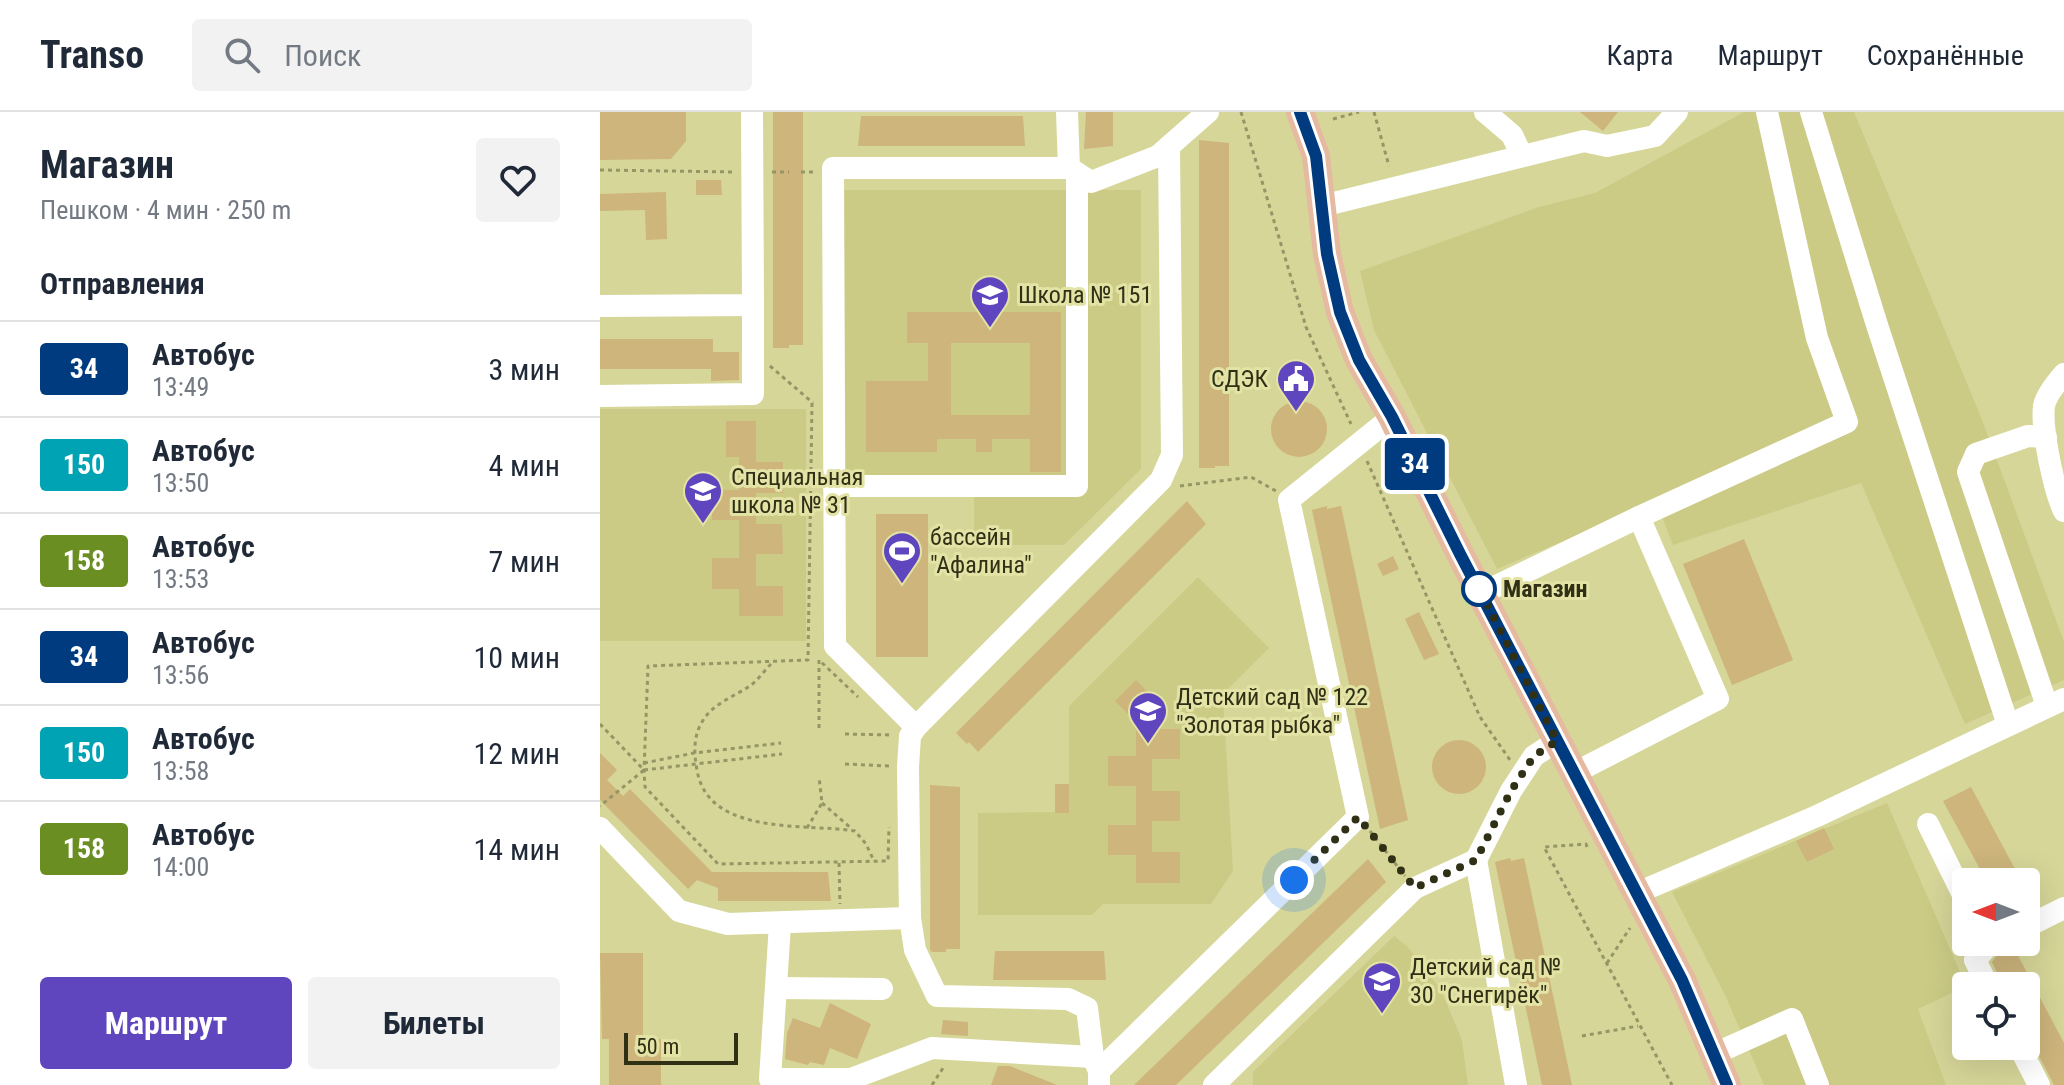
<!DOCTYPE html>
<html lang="ru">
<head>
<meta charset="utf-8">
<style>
	body { margin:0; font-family:"Roboto Condensed",sans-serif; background:#f2f2f3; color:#1f2937; height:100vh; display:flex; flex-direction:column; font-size:30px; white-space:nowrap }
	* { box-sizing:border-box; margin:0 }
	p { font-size:26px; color:#747a83 }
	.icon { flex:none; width:44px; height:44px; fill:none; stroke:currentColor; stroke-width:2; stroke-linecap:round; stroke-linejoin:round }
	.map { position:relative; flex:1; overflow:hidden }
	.sheet { display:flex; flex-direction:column; background:#fff; width:600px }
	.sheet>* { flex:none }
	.badge { padding:0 16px; border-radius:6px; font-size:28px; line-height:52px }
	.needle { width:52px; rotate:270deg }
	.controls { position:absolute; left:1352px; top:756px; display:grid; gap:16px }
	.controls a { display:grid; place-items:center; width:88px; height:88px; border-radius:8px; background:#fff; box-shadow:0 8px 32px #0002; font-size:40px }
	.scale { position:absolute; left:24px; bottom:20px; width:114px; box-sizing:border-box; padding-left:8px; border:4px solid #303017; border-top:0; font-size:22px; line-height:28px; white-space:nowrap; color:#303017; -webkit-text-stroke:6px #e3e3a5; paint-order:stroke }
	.you { position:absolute; width:40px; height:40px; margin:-20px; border:6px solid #fff; border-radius:50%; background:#1a73e8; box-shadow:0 0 0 12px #1a73e833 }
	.map>.badge { position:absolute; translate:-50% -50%; box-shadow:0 0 0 4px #fff }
	h2 { padding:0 40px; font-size:30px; line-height:72px }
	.round { display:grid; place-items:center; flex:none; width:84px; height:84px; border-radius:8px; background:#f2f2f3 }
	.headline { display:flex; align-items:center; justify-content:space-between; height:136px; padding:0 40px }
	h1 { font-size:38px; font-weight:700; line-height:60px }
	.cta { display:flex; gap:16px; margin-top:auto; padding:16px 40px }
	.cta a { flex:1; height:92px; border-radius:8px; background:#6046be; color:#fff; font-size:32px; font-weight:700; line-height:92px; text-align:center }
	.cta a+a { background:#f2f2f3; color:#1f2937 }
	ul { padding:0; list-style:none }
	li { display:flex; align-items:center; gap:24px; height:96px; padding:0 40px; border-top:2px solid #e0e1e3 }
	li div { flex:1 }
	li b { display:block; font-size:30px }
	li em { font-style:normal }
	li .badge { min-width:88px; font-weight:700; text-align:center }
	header { display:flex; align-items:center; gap:48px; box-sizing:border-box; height:112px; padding:0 40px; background:#fff; border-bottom:2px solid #e0e1e3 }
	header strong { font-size:38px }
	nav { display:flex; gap:44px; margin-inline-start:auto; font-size:28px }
	.search { width:560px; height:72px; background:#f2f2f3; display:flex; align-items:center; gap:20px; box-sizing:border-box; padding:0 28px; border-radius:8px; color:#747a83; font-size:30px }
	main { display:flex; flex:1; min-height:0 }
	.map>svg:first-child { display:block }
	.built { fill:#cbcb86 }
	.building { fill:#cdb57c; fill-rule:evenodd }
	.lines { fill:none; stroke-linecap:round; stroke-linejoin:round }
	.path { stroke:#959566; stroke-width:3; stroke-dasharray:4 4; stroke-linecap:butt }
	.minor { stroke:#fff; stroke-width:22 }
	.major { stroke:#e6b9a1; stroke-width:28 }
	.line-casing { stroke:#fff; stroke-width:18 }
	.line { stroke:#003b80; stroke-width:12 }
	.walk { stroke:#303017; stroke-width:8; stroke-dasharray:0 14.4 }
	.stop-dot { fill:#fff; stroke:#003b80; stroke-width:4 }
	.labels { text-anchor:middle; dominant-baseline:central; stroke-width:6; stroke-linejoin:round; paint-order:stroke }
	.poi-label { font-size:24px; fill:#303017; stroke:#e3e3a5; text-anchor:start }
	.stop-label { font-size:24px; font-weight:bold; fill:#303017; stroke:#e3e3a5; text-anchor:start }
</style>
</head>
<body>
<header>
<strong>Transo</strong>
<div class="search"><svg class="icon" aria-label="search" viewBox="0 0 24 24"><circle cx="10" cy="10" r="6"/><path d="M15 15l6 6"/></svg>Поиск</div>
<nav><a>Карта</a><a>Маршрут</a><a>Сохранённые</a></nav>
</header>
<main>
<section class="sheet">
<div class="headline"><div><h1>Магазин</h1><p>Пешком · 4 мин · 250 m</p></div><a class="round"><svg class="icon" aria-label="heart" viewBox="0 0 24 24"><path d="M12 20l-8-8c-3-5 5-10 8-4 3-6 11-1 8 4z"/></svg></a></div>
<h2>Отправления</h2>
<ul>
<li><span class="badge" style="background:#003b80;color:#fff">34</span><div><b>Автобус</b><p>13:49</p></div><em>3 мин</em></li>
<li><span class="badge" style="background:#00a3b4;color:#fff">150</span><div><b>Автобус</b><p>13:50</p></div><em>4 мин</em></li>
<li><span class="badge" style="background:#6b8e23;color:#fff">158</span><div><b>Автобус</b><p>13:53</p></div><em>7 мин</em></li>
<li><span class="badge" style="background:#003b80;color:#fff">34</span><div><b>Автобус</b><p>13:56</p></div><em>10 мин</em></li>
<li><span class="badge" style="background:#00a3b4;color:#fff">150</span><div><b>Автобус</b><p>13:58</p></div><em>12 мин</em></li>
<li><span class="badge" style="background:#6b8e23;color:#fff">158</span><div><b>Автобус</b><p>14:00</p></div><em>14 мин</em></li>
</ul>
<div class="cta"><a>Маршрут</a><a>Билеты</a></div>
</section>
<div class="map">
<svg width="1464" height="973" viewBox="0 0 1464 973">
	<rect width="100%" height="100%" fill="#d6d699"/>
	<!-- built -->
	<g class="built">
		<path d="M1144,0H1254L1381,305L1464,530V568L1365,612L1261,371L1073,433L1056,390L897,457L774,218L760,159L939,95L995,81Z"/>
		<path d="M240,78H541V357L464,433H374V382L240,381Z"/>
		<rect x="0" y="297" width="206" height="232"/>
		<path d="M598,465L669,536L623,582L633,759L611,792H503L492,803H378V701L469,700V594Z"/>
		<path d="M1287,691L1366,874L1318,897L1346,973H1164L1125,883L1072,780Z"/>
		<path d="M794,824L808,835L841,878L862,928L868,973H653V960Z"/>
	</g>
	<!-- building -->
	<g class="building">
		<path d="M0,0H86V29L71,47L0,48Z"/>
		<path d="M173,0H203V233H189V236H173Z"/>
		<path d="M486,0H513V34L484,37Z"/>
		<path d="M980,0H1018L1003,19Z"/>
		<path d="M261,4H423L425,34H258Z"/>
		<path d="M599,28L629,31V354H615V356H599Z"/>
		<path d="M96,68H121L122,83H96Z"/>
		<path d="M66,80L67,127L46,128L45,98L0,99V82Z"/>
		<path d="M307,200H461V360H430V327H392V340H376V327H337V340H266V269H328V231H307ZM351,231H430V303H351Z"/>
		<path d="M0,227H113V240H139V268L111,269V257H0Z"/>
		<circle cx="699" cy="317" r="28"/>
		<path d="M126,309H156V350H183V381H156V412H182L183,442H156V474H183V504H139V477H112V446H139V408H112V378H139V345H126Z"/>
		<path d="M587,389L606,412L378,640L369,630L367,632L356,621Z"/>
		<path d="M727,394V397L741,394L808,708L780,717L712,398Z"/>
		<rect x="276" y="402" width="52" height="143"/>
		<path d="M1144,427L1193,548L1132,573L1083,452Z"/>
		<path d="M793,444L799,457L783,464L777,452Z"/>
		<path d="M819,500L839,542L824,548L805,507Z"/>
		<path d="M536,568L556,589L545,600L552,607V617H580V647H552V679H580V709H552V740H580V771H536V743H508V713H536V674H508V644H536V610L515,589Z"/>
		<circle cx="859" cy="655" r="27"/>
		<path d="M0,641L17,658L7,668L23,684L30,677L112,760H228L231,789H118V776L97,768L88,777L0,688Z"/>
		<rect x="455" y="672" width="14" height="29"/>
		<path d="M330,673L360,675V837H346V840H332L330,838Z"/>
		<path d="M1371,675L1422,770H1387L1343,689Z"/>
		<path d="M1224,716L1234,737L1207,750L1196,729Z"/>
		<path d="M910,746L911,749L924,746L972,973H942L895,750Z"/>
		<path d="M768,747L786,770L576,973H534Z"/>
		<path d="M1413,834L1464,931V973H1454L1426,919V874H1403L1392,850L1400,840Z"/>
		<path d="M395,839H504L506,868H393Z"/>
		<path d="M0,841H43V927H61V973H9V927H2Z"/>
		<path d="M230,891L271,912L257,947L230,936L224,953L210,950L208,953L185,947L187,921L193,906L220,916Z"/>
		<path d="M343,908L368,910V924L341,922Z"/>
		<path d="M398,954H410L457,973H391Z"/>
	</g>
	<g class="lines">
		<!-- path -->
		<g class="path">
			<path d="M641,0L706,215L751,312"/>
			<path d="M774,0L789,54"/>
			<path d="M733,7L759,0"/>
			<path d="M0,58L136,60"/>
			<path d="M172,60H189"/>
			<path d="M201,60H213"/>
			<path d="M170,254L213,291"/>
			<path d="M212,291L208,548L48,554L44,658L45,675L118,752L288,749L289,715"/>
			<path d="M767,349L880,605L910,648"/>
			<path d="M580,374L651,365L676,379"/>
			<path d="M171,552C164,559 158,568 150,574C133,585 112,592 102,610C93,625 94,642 97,658C108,725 207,711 255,719L266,732L274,749"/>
			<path d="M0,612L44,658L0,694"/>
			<path d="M219,616V548L258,585"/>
			<path d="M245,622L293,623"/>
			<path d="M44,651L94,641L181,631"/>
			<path d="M245,652L289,654"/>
			<path d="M44,658L182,642"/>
			<path d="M222,691L252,717"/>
			<path d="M207,716L222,691L219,665"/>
			<path d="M770,719L805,764"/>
			<path d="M987,735L986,732L944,735L1072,973"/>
			<path d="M239,751L240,792"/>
			<path d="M1007,851L1030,816"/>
			<path d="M982,924L1038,914"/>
			<path d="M332,973L343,956"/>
		</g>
		<!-- minor -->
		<g class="minor">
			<path d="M467,0L469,56L491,70L558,44L608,0"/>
			<path d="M885,0L912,23L922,44"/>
			<path d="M1211,0L1277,213L1408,613"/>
			<path d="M469,56H233L235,534L316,615L310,624L308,655L310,806L315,838L337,884L468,887L487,896L493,945L499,959V973"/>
			<path d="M722,94L984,29L1007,34L1055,24L1077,0"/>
			<path d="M0,194L153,193L152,0"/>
			<path d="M1464,262C1457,270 1446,283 1444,294C1441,316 1454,379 1464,399"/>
			<path d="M0,284L153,282V193"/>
			<path d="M1446,325L1428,324L1376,342L1368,360L1447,594"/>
			<path d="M234,374H477V61"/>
			<path d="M882,481L1039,405L1247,310L1217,226L1167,0"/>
			<path d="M316,615L561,368L572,343L569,35"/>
			<path d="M974,661L1118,587L1039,405"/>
			<path d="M1328,712L1366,789"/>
			<path d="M0,716L79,799L128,812L310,806"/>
			<path d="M876,748L916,973"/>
			<path d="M1037,781L1217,704L1464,587"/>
			<path d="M180,812L170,967H251L332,936L493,945"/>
			<path d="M1426,815L1464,796"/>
			<path d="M1388,874L1375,848L1388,834"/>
			<path d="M177,876L282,877"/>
			<path d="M1419,934L1439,973"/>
			<path d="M1114,942L1192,907L1218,973"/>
			<path d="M499,959L758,705L689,388L792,305"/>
			<path d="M614,973L815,776L876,748L911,679L934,644L957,629"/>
		</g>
		<!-- major -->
		<path class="major" d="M700,0L716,44L727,142L740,200L759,248L792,305L860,442L1082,868L1127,973"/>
	</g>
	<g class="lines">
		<!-- line casing -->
		<g class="line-casing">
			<path id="line" d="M700,0L716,44L727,142L740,200L759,248L792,305L860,442L1082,868L1127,973"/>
		</g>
		<!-- line -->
		<use href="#line" class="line"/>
		<!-- walk -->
		<path class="walk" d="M694,768L758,705L815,776L876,748L911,679L934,644L957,629L879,477"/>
	</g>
	<!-- icons -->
	<defs>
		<g id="school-pin" transform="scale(2)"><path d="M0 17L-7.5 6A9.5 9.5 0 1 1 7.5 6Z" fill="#6046be" stroke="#e3e3a5"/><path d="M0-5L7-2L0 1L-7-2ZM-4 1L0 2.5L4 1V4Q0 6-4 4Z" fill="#fff"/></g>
		<g id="civic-pin" transform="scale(2)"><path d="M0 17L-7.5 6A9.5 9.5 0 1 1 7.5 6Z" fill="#6046be" stroke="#e3e3a5"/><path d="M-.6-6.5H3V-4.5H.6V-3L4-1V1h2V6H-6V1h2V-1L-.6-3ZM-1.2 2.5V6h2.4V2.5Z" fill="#fff"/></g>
		<g id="stadium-pin" transform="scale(2)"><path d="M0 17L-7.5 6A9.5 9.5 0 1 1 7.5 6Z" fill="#6046be" stroke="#e3e3a5"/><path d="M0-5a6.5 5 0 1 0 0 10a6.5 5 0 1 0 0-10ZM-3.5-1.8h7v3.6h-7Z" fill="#fff"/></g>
	</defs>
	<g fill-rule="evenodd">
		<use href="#school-pin" x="390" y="183"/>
		<use href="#civic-pin" x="696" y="267"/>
		<use href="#school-pin" x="103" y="379"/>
		<use href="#stadium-pin" x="302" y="439"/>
		<use href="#school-pin" x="548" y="599"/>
		<use href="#school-pin" x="782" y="869"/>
	</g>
	<!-- markers -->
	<circle class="stop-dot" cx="879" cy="477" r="16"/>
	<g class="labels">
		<!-- poi labels -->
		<g class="poi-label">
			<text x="418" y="183">Школа № 151</text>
			<text x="668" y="267" text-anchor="end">СДЭК</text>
			<text x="131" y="365">Специальная<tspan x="131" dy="28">школа № 31</tspan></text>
			<text x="330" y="425">бассейн<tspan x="330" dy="28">"Афалина"</tspan></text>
			<text x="576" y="585">Детский сад № 122<tspan x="576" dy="28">"Золотая рыбка"</tspan></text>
			<text x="810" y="855">Детский сад №<tspan x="810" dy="28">30 "Снегирёк"</tspan></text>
		</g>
		<!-- stop labels -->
		<g class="stop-label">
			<text x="903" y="477">Магазин</text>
		</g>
	</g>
</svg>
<div class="controls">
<a><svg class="needle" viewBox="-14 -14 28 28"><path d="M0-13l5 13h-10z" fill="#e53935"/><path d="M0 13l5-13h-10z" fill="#747a83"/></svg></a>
<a><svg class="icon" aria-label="locate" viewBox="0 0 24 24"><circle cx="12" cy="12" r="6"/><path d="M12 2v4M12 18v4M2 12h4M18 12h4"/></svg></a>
</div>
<div class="scale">50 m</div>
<div class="you" style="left:694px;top:768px"></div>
<b class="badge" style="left:815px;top:352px;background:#003b80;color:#fff">34</b>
</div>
</main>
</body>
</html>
